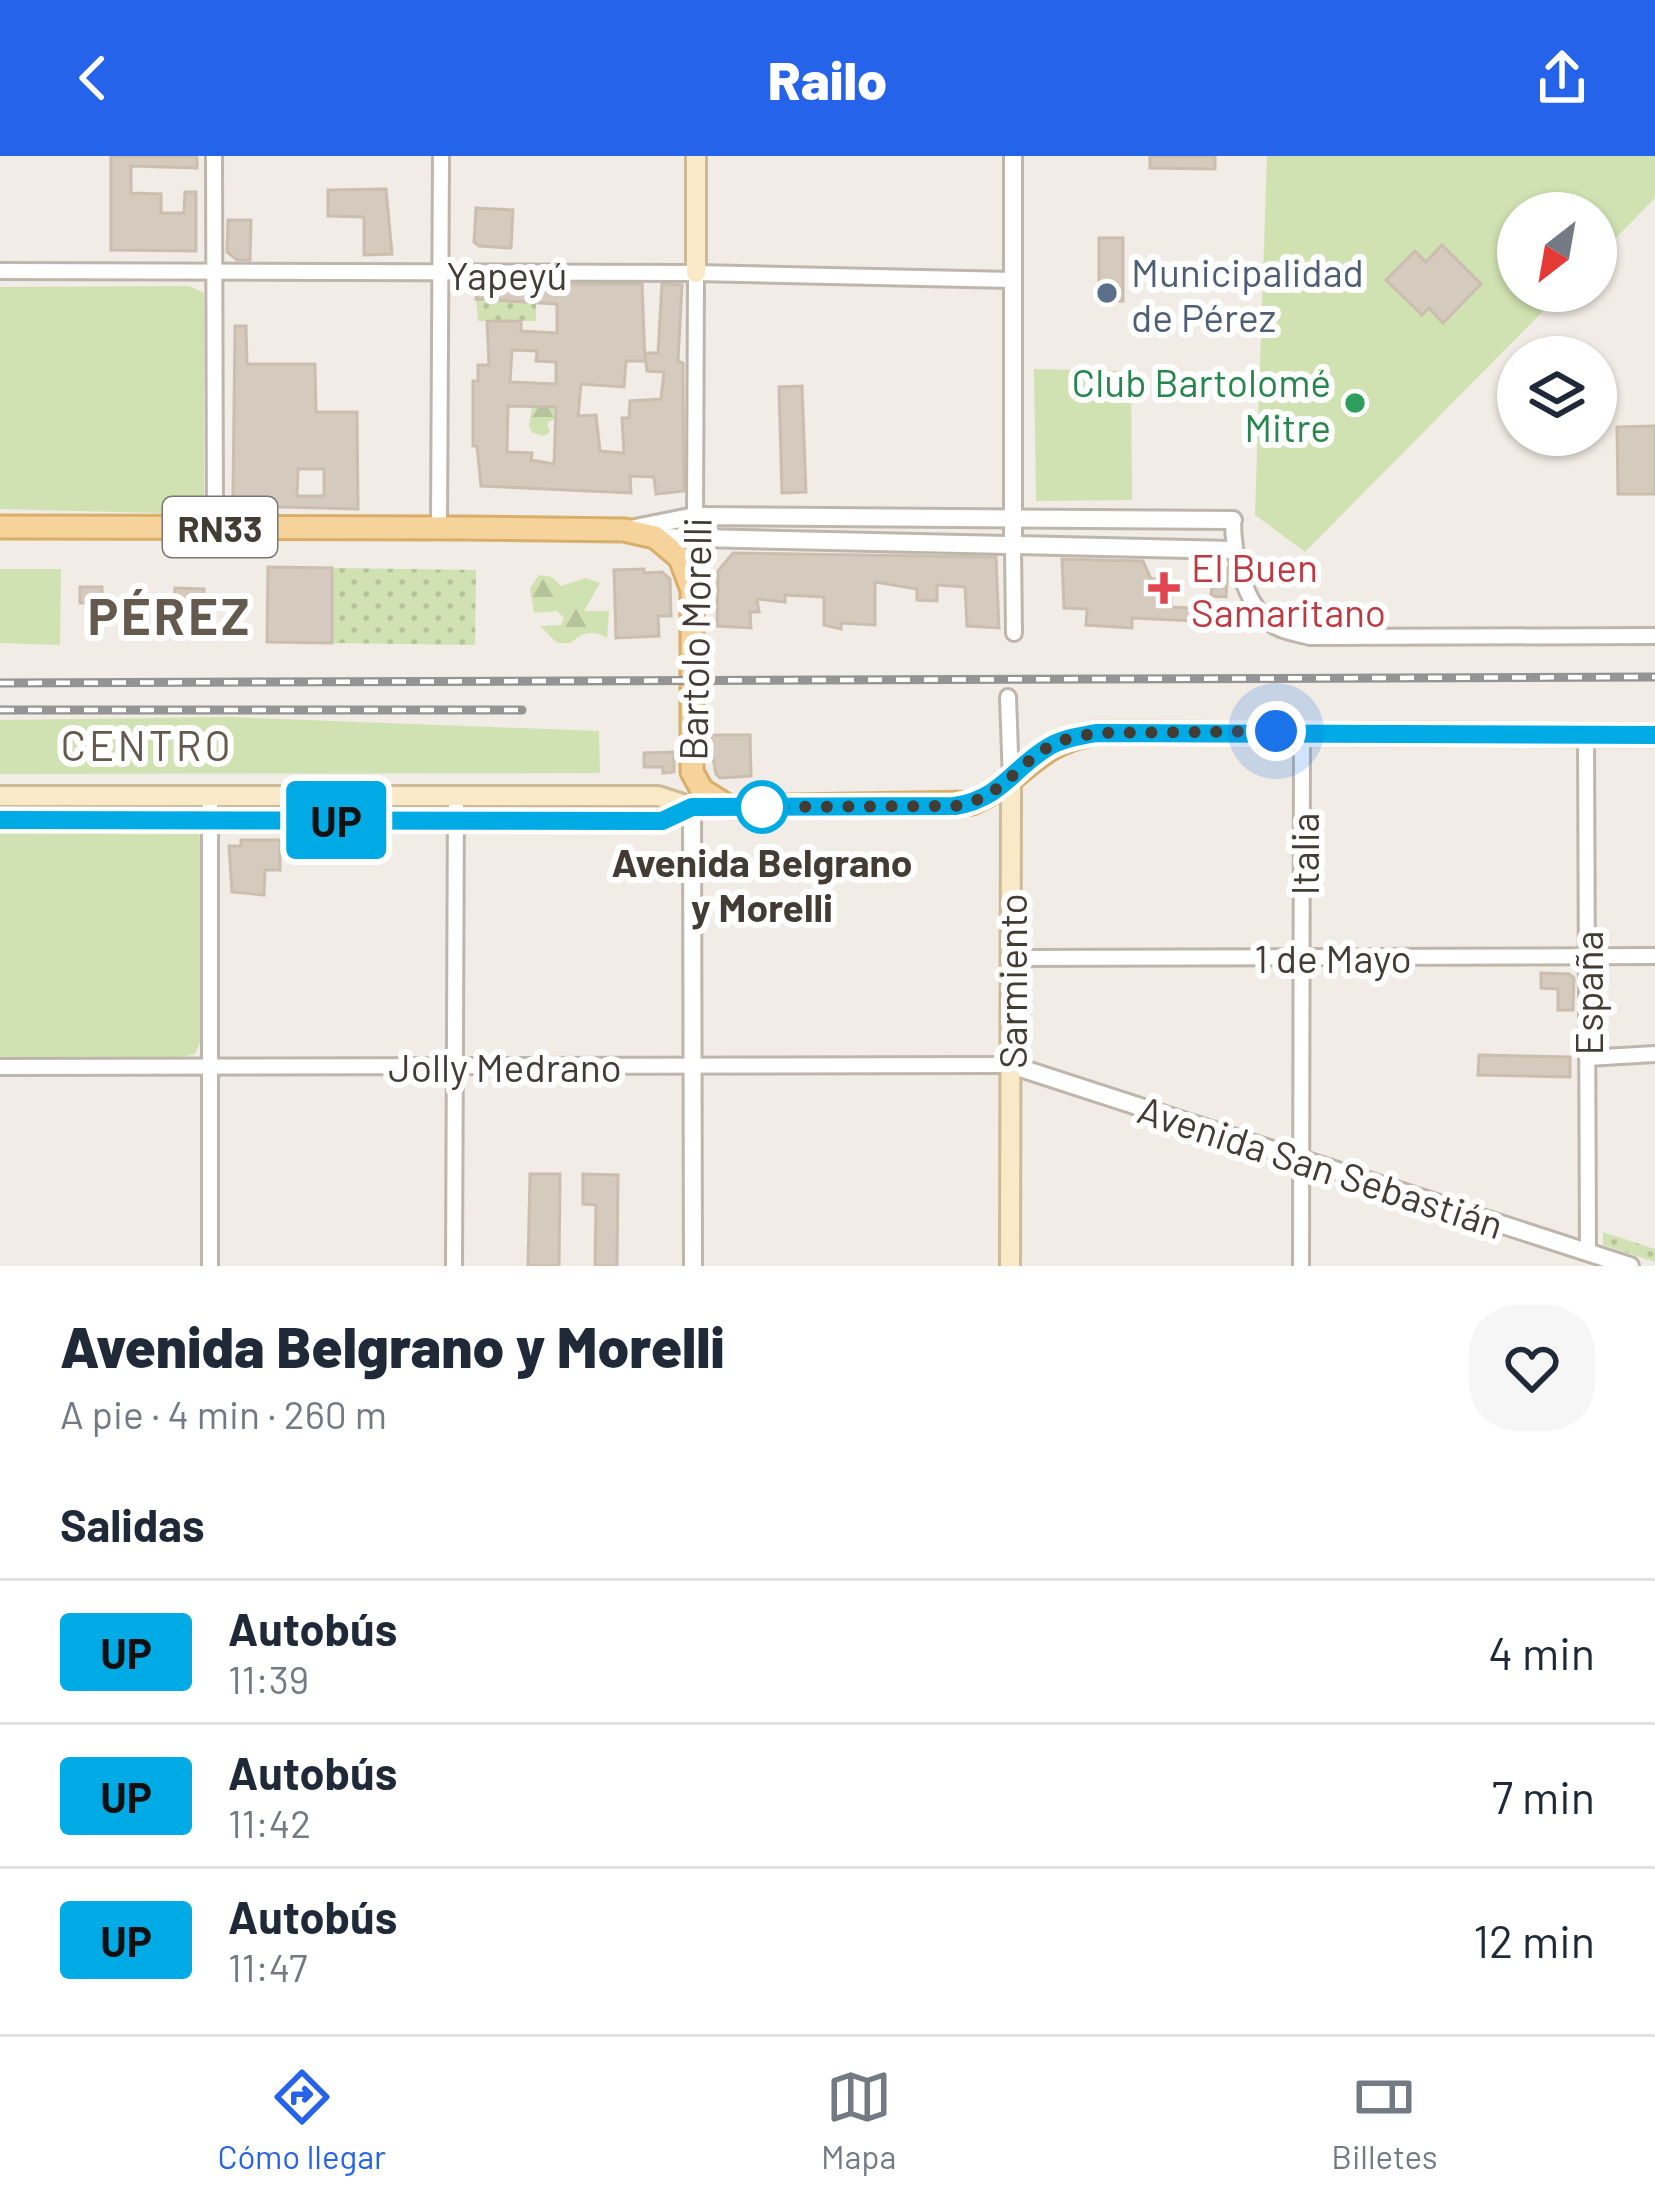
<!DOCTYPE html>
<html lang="es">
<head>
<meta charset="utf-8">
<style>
	body { margin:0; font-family:Barlow,sans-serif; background:#f6f6f7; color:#1f2937; height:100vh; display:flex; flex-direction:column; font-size:45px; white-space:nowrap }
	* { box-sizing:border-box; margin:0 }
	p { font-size:39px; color:#747a83 }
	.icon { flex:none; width:66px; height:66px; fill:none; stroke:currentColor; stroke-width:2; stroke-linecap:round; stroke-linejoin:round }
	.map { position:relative; height:1110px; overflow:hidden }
	.panel { display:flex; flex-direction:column; background:#fff; flex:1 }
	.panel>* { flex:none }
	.badge { padding:0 24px; border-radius:9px; font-size:42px; line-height:78px }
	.needle { width:78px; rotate:211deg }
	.fabs { position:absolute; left:1497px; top:36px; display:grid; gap:24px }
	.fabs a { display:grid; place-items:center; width:120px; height:120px; border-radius:50%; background:#fff; box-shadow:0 3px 9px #0004; font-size:60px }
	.you { position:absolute; width:60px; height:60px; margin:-30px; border:9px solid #fff; border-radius:50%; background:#1a73e8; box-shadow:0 0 0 18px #1a73e833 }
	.map>.badge { position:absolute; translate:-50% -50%; box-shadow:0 0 0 6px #fff }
	h2 { padding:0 60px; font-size:45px; line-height:108px }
	.round { display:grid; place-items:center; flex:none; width:126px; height:126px; border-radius:48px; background:#f6f6f7 }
	.head { display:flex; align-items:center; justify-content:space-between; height:204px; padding:0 60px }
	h1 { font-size:57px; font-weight:800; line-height:90px }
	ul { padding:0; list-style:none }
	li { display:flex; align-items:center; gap:36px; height:144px; padding:0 60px; border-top:3px solid #e0e1e3 }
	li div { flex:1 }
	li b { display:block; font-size:45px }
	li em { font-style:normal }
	li .badge { min-width:132px; font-weight:700; text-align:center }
	header { display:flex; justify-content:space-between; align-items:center; height:156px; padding:0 60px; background:#2563eb; color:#fff; font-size:54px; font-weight:800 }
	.tab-bar { display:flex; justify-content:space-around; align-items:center; height:168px; border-top:3px solid #e0e1e3; background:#fff; font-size:33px; color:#747a83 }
	.tab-bar a { display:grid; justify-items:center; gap:6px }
	.tab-bar .active { color:#2563eb }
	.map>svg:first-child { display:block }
	.grass { fill:url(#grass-dots) }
	.forest { fill:url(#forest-firs) }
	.green { fill:#d0e2b1 }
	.building { fill:#d4cabe; stroke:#cbbeaf; stroke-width:3; fill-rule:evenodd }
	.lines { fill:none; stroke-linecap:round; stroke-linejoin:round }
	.minor-casing { stroke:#beb6ac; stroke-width:20 }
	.tertiary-casing { stroke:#beb6ac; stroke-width:22 }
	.secondary-casing { stroke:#cdba98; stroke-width:24 }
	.primary-casing { stroke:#d8ae6b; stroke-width:27 }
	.minor { stroke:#fff; stroke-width:14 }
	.tertiary { stroke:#fff; stroke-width:16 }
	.secondary { stroke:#f9e9c6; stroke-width:18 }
	.primary { stroke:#f5d39a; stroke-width:21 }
	.rail-casing { stroke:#949494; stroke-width:9 }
	.rail { stroke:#fff; stroke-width:4.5; stroke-dasharray:14; stroke-linecap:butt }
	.line-casing { stroke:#fff; stroke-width:27 }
	.line { stroke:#00aae4; stroke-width:18 }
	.walk { stroke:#433c35; stroke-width:12; stroke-dasharray:0 21.6 }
	.service-dot { fill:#5c6f8a; stroke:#fff; stroke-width:4.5 }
	.leisure-dot { fill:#2e9e5b; stroke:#fff; stroke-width:4.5 }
	.health-dot { fill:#e0444e; stroke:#fff; stroke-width:4.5 }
	.stop-dot { fill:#fff; stroke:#00aae4; stroke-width:6 }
	.labels { text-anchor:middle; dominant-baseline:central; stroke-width:12; stroke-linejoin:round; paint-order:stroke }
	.shield { fill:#fff; stroke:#7b7672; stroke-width:3 }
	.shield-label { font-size:36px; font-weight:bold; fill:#433c35 }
	.service-label { font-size:39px; fill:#4e5e75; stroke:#fff; text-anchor:start }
	.street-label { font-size:39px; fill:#433c35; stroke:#fff }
	.leisure-label { font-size:39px; fill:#27864d; stroke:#fff; text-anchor:end }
	.health-label { font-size:39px; fill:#be3a42; stroke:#fff; text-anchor:start }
	.stop-label { font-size:39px; font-weight:bold; fill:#433c35; stroke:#fff }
	.neighbourhood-label { font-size:42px; letter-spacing:3px; fill:#64594d; stroke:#fff }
	.district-label { font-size:51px; font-weight:bold; letter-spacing:3px; fill:#64594d; stroke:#fff }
</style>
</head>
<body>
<header><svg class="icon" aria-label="back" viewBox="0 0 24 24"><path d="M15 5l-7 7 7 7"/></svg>Railo<svg class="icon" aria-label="share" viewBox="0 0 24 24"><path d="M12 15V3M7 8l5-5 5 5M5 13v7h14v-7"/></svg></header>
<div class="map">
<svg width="1655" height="1110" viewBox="0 0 1655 1110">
	<defs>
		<pattern id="grass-dots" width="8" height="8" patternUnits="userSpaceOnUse" patternTransform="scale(3)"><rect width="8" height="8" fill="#d0e2b1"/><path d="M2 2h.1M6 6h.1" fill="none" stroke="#b4c399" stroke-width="1.8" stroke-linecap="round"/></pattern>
		<pattern id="forest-firs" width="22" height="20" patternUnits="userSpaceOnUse" patternTransform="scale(3)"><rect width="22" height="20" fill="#d0e2b1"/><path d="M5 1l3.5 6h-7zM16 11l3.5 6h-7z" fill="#b4c399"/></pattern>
	</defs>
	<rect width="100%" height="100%" fill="#f1ece5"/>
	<!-- grass -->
	<g class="grass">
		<path d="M476,143L536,144V165H478Z"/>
		<path d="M332,412L476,414L475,489L332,487Z"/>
		<path d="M0,646L186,647L188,652L183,656L0,655Z"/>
		<path d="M660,646L665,652L660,656H474L469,652L471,647Z"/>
		<path d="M230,647L433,649V652L428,655H232L228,652Z"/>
		<path d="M1603,1076L1655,1093V1106L1603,1089Z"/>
	</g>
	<!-- forest -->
	<g class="forest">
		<path d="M532,250L556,251V262L547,267L550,276L544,280L533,277L529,271Z"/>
		<path d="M539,419L552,421L561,430L585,422L600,427L584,455H609L607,482C593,473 581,477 571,487H557L540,470L561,469L564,462L557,455L534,457L530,432Z"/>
	</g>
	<!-- green -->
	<g class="green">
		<path d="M1267,0H1655V42L1596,102V57H1518V135H1563L1305,396L1255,359Z"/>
		<path d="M189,130L204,137V341L195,358L0,353V131Z"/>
		<path d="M1034,213L1131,215L1132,344L1036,345Z"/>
		<path d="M0,413H61L60,489L0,487Z"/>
		<path d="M229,561L599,575L600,617L0,618V564Z"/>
		<path d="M0,670L197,672L201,682L200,886L195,898L182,901H0Z"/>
	</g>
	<!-- building -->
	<g class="building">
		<path d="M111,0H197V12L131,10V37L161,38V57H184L185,36H196V95L111,94Z"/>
		<path d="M1150,0H1215V13L1150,12Z"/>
		<path d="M386,33L392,98L364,99V61L328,60V34Z"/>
		<path d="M476,52L513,54L511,92L479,90L474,86Z"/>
		<path d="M228,64H251L250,104H237L227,96Z"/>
		<rect x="1099" y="82" width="24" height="63"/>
		<path d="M1442,89L1481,128L1443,167L1429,152L1422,159L1386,124L1415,95L1426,106Z"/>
		<path d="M479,128H642L645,205H626L624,231L581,228L578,260L596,259L600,295L624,297L622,262H629L630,245L661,243L664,216L647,215L645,197H658L662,128L682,129L678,205L683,207L684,335L656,338L654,321L630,320L631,337L481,330L477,290H473V225H478V209H489L487,165H521V175L557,177V148L476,143ZM512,194L537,195L536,205L556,206V228L510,226ZM508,250L556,251L554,308L531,304L532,297L507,296Z"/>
		<path d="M235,170H246L247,208H315L316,256H357L358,353L242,350L233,339ZM298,313H324V340H297Z"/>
		<path d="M802,230L806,336L782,337L779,231Z"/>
		<path d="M1655,270V338H1618L1617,271Z"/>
		<path d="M733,397L996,401L999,472L967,470L965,431L937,429V445L917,444V433L875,426V469L841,467V473L824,469V441L785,439V446L757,443L759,456H750L751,472L717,470L718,415Z"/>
		<path d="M1062,403L1143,405L1151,423H1171V451L1196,452L1195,465L1132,462V472L1086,469L1087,453L1064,452Z"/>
		<path d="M268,411L332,412V487L267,486Z"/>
		<path d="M1214,411L1228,412L1226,441L1211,440Z"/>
		<path d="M644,413V417L662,416L670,423L671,460H658L659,480L616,482L614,414Z"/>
		<rect x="80" y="431" width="22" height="16"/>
		<path d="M175,432L204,433L203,451H175Z"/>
		<path d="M709,579H750L751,620L720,622L716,618Z"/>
		<path d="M674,596V616L663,617V611H644V597Z"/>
		<path d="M241,684H280V714H265L264,739L232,736L229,690H241Z"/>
		<path d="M1541,817L1569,818L1574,822L1573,854H1558V833L1541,832Z"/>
		<path d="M1479,899L1570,901V921L1478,919Z"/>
		<path d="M530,1018H560L559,1110H528Z"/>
		<path d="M583,1018L618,1019L617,1110H595L596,1049L583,1048Z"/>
	</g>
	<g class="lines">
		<!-- minor casing -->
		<g class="minor-casing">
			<g id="minor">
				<path d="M214,0L215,371"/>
				<path d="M0,115L696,117L1013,124"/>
				<path d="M695,360L696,117"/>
				<path d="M1233,364C1233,398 1243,447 1273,469C1282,476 1300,478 1310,481L1655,480"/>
				<path d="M439,371L441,0"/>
				<path d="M1013,392L1014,477"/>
				<path d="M1008,541L1011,625"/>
				<path d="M1586,578L1588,1096"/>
				<path d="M1011,802L1655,800"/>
				<path d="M1587,902L1655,898"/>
				<path d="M0,911L1011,909"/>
				<path d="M210,1110V640"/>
				<path d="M454,1110L456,640"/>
				<path d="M1301,1110L1302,575"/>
			</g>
		</g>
		<!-- tertiary casing -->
		<g class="tertiary-casing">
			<g id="tertiary">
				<path d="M630,373L695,360L1233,364"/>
				<path d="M656,381L1233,394"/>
				<path d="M1013,392V0"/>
				<path d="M692,651L693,1110"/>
				<path d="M1011,909L1630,1110"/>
			</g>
		</g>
		<!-- secondary casing -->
		<g class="secondary-casing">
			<g id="secondary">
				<path d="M696,117V0"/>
				<path d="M0,640H658L692,651H729"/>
				<path d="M0,664L662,665L692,651"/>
				<path d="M1010,1110L1011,625"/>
			</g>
		</g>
		<!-- primary casing -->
		<g class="primary-casing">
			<path id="primary" d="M0,371L463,372L624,374L655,381L680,402L692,434V616L702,634L729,651L972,647C1026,624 1031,589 1096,577L1655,579"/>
		</g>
		<!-- minor -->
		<use href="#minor" class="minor"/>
		<!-- tertiary -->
		<use href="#tertiary" class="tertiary"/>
		<!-- secondary -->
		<use href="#secondary" class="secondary"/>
		<!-- primary -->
		<use href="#primary" class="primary"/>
		<!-- rail casing -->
		<g class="rail-casing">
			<g id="rail">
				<path d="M0,527L1655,521"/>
				<path d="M0,554H522"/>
			</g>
		</g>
		<!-- rail -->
		<use href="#rail" class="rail"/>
	</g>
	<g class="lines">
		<!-- line casing -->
		<g class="line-casing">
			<path id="line" d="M0,664L662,665L692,651L955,650C1003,642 1013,611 1050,590C1064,582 1081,580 1096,577L1655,579"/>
		</g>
		<!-- line -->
		<use href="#line" class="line"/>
		<!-- walk -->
		<path class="walk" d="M762,651L955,650C1003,642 1013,611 1050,590C1064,582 1081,580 1096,577L1276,575"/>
	</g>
	<!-- markers -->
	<circle class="service-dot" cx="1107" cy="137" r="12"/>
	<circle class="leisure-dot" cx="1355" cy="247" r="12"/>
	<path class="health-dot" d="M1158 414h12v12h12v12h-12v12h-12v-12h-12v-12h12z"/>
	<circle class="stop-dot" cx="762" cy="651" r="24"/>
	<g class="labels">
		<!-- shield labels -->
		<rect class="shield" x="163" y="341" width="114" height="60" rx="9"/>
		<g class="shield-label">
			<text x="220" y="371">RN33</text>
		</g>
		<!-- service labels -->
		<g class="service-label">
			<text x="1131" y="115">Municipalidad<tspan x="1131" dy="45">de Pérez</tspan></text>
		</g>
		<!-- street labels -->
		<g class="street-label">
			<text x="507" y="118">Yapeyú</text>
			<text transform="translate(694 483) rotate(-89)">Bartolo Morelli</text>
			<text transform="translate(1303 698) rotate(-90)">Italia</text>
			<text x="1333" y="801">1 de Mayo</text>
			<text transform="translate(1011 825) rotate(-90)">Sarmiento</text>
			<text transform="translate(1587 837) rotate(-90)">España</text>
			<text x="505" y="910">Jolly Medrano</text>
			<text transform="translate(1321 1010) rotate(18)">Avenida San Sebastián</text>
		</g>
		<!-- leisure labels -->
		<g class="leisure-label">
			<text x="1331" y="225">Club Bartolomé<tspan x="1331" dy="45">Mitre</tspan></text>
		</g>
		<!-- health labels -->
		<g class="health-label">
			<text x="1191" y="410">El Buen<tspan x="1191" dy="45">Samaritano</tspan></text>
		</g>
		<!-- stop labels -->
		<g class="stop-label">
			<text x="762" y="705">Avenida Belgrano<tspan x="762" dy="45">y Morelli</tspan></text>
		</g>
		<!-- neighbourhood labels -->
		<g class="neighbourhood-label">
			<text x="147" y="588">CENTRO</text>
		</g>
		<!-- district labels -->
		<g class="district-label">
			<text x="170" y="458">PÉREZ</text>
		</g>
	</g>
</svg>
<div class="fabs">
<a><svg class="needle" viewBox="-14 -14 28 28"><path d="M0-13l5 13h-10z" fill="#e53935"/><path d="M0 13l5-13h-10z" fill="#747a83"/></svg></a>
<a><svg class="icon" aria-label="layers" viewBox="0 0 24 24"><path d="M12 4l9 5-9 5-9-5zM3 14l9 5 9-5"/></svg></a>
</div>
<div class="you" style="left:1276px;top:575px"></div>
<b class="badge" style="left:336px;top:664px;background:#00aae4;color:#111">UP</b>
</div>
<section class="panel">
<div class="head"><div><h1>Avenida Belgrano y Morelli</h1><p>A pie · 4 min · 260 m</p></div><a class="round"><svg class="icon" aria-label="heart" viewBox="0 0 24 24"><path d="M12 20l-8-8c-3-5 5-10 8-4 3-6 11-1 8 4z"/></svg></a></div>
<h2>Salidas</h2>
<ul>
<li><span class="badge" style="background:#00aae4;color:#111">UP</span><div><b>Autobús</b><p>11:39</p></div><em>4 min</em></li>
<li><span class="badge" style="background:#00aae4;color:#111">UP</span><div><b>Autobús</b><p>11:42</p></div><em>7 min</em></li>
<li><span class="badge" style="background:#00aae4;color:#111">UP</span><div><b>Autobús</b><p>11:47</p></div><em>12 min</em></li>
</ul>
</section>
<nav class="tab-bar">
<a class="active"><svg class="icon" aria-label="directions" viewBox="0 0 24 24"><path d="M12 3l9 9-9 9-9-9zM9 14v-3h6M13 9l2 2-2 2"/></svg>Cómo llegar</a>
<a><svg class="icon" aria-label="map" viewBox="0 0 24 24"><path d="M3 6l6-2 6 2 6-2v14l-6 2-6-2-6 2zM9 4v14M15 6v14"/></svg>Mapa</a>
<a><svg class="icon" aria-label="tickets" viewBox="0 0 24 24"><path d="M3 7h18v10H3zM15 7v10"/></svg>Billetes</a>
</nav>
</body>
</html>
